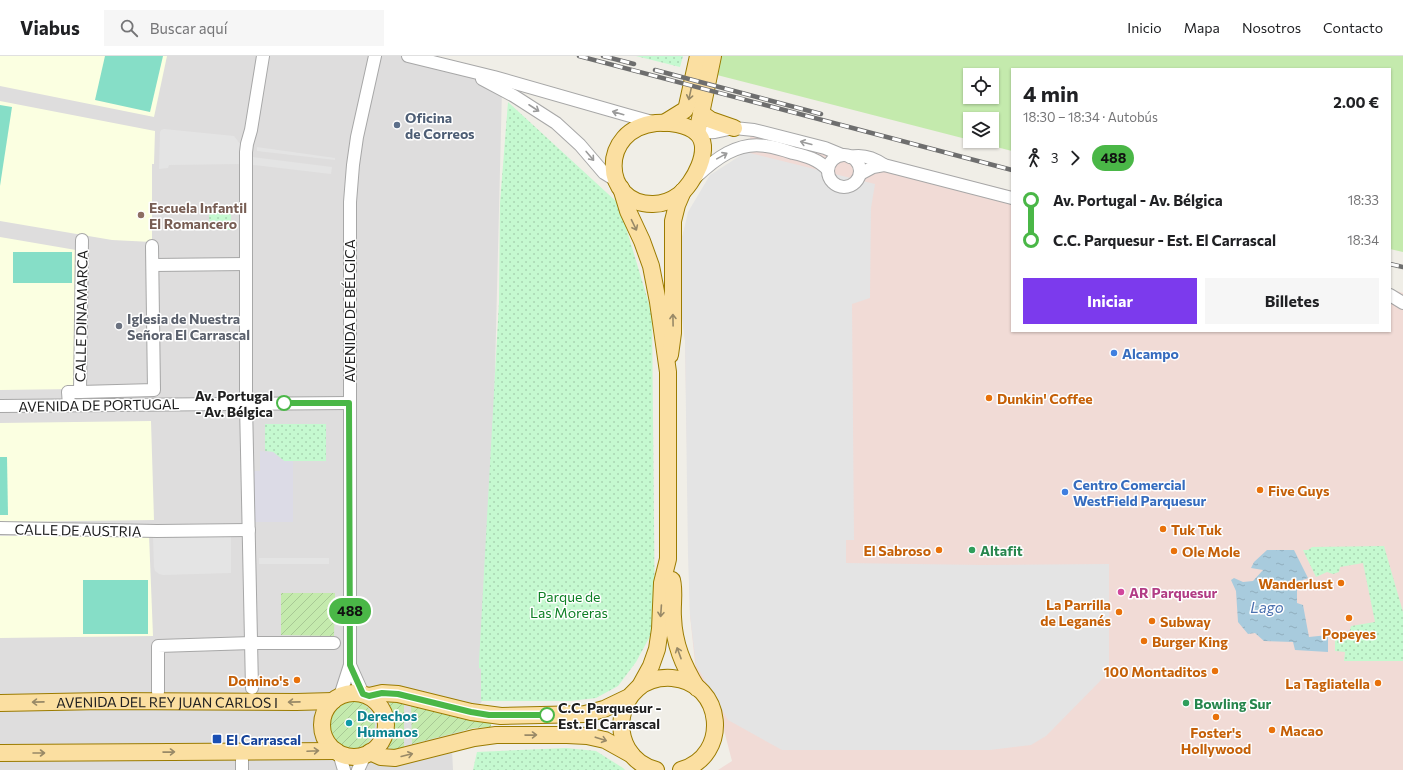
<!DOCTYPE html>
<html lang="es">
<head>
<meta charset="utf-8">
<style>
	body { margin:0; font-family:Commissioner,sans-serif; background:#f6f6f6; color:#202124; height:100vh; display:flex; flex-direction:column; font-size:15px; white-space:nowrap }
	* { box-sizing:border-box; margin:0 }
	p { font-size:13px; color:#757577 }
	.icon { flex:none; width:22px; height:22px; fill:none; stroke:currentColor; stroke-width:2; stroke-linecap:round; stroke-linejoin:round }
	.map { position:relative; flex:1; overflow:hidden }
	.side { position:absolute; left:1011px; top:12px; width:380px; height:264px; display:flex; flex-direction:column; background:#fff; border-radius:0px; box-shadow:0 1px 3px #0004 }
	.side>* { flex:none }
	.badge { padding:0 8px; border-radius:13px; font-size:14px; line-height:26px }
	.tools { position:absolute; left:963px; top:12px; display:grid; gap:8px }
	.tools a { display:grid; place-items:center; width:36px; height:36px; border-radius:0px; background:#fff; box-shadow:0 1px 3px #0004; font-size:20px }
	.map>.badge { position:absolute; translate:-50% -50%; box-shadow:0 0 0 2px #fff }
	.legs { display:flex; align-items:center; gap:6px; height:44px; padding:0 12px; font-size:13px }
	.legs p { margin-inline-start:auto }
	.overview { display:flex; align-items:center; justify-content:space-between; height:68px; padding:0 12px }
	h1 { font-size:22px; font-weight:700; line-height:30px }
	.primary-button { display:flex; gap:8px; margin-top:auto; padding:8px 12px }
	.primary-button a { flex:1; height:46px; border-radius:0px; background:#7c3aed; color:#fff; font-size:16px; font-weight:700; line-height:46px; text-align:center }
	.primary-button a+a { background:#f6f6f6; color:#202124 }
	ul { padding:0 12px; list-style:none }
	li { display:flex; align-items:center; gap:14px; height:40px; font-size:15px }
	li i { display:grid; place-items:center; width:6px; height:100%; margin:0 5px; background:currentColor }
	li i::after { content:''; width:10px; height:10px; margin:-5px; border:3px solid; border-radius:50%; background:#fff }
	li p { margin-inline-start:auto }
	li:first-child i { background:linear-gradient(#0000 50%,currentColor 0) }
	li:last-child i { background:linear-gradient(currentColor 50%,#0000 0) }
	header { display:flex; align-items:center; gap:24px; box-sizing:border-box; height:56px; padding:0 20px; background:#fff; border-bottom:1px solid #e0e0e0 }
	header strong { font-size:19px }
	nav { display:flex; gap:22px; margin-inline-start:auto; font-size:14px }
	.search { width:280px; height:36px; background:#f6f6f6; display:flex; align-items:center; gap:10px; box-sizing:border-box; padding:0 14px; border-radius:0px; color:#757577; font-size:15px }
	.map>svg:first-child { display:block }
	.residential { fill:#dedddd }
	.commercial { fill:#f1dbd6 }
	.education { fill:#fbffe1 }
	.grass { fill:#c4eaad; fill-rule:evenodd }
	.park { fill:url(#park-dots) }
	.garden { fill:url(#garden-furrows) }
	.pitch { fill:#86dec7 }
	.parking { fill:#e4e4e4 }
	.plaza { fill:#dcdbe6 }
	.water { fill:url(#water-ripples) }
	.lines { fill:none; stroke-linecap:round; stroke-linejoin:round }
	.minor-casing { stroke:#a7a7a7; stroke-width:14 }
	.major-casing { stroke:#9b7b01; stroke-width:18 }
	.minor { stroke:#fff; stroke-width:12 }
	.major { stroke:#fbdfa1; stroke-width:16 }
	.rail-casing { stroke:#6e6e6e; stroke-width:4.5 }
	.rail { stroke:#fff; stroke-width:3; stroke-dasharray:9; stroke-linecap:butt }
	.oneway { stroke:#988967 }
	.oneway2 { stroke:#9b9b9b }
	.line-1-casing { stroke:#fff; stroke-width:9 }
	.line-1 { stroke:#4ab747; stroke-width:6 }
	.service-dot { fill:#5c6f8a; stroke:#fff; stroke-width:1.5 }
	.education-dot { fill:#8d6e63; stroke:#fff; stroke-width:1.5 }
	.worship-dot { fill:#6b7280; stroke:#fff; stroke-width:1.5 }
	.shop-dot { fill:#3f7fe0; stroke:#fff; stroke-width:1.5 }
	.food-dot { fill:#e8710a; stroke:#fff; stroke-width:1.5 }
	.stop-1-dot { fill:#fff; stroke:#4ab747; stroke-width:2 }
	.leisure-dot { fill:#2e9e5b; stroke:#fff; stroke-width:1.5 }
	.hotel-dot { fill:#d1479c; stroke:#fff; stroke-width:1.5 }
	.culture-dot { fill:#0f9aa8; stroke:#fff; stroke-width:1.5 }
	.transit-dot { fill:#1a4fb4; stroke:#fff; stroke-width:1.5 }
	.labels { text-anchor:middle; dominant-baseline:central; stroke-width:3; stroke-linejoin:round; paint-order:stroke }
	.service-label { font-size:14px; font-weight:bold; fill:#4e5e75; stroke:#fff; text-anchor:start }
	.education-label { font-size:14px; font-weight:bold; fill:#785e54; stroke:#fff; text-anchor:start }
	.street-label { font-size:14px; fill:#202020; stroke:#fff }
	.worship-label { font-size:14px; font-weight:bold; fill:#5b616d; stroke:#fff; text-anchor:start }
	.shop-label { font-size:14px; font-weight:bold; fill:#366cbe; stroke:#fff; text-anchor:start }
	.stop-label { font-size:14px; font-weight:bold; fill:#202020; stroke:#fff; text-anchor:end }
	.food-label { font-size:14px; font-weight:bold; fill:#c56008; stroke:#fff; text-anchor:start }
	.leisure-label { font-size:14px; font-weight:bold; fill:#27864d; stroke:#fff; text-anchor:start }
	.hotel-label { font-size:14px; font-weight:bold; fill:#b23c85; stroke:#fff; text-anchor:start }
	.park-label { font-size:14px; fill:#0d7f24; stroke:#fff }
	.culture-label { font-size:14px; font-weight:bold; fill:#0d838f; stroke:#fff; text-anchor:start }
	.transit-label { font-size:14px; font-weight:bold; fill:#164399; stroke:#fff; text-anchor:start }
	.water-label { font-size:15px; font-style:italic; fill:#4c72b0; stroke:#fff }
</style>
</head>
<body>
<header>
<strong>Viabus</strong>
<div class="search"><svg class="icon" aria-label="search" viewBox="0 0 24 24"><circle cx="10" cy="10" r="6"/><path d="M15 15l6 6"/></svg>Buscar aquí</div>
<nav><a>Inicio</a><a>Mapa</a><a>Nosotros</a><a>Contacto</a></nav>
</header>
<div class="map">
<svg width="1403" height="714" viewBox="0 0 1403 714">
	<defs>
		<pattern id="park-dots" width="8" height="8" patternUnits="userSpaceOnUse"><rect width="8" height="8" fill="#c5f9d0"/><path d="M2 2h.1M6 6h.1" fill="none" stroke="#a9d5b2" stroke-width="1.8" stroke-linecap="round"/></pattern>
		<pattern id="garden-furrows" width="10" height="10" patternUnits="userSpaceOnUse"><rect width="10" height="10" fill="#c4eaad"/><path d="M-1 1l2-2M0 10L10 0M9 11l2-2" fill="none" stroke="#a8c895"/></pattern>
		<pattern id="water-ripples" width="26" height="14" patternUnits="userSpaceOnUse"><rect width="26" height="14" fill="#a8cbdd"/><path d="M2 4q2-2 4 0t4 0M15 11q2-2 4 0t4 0" fill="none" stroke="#90aebd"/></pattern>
	</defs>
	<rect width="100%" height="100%" fill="#f0eee7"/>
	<!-- residential -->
	<path class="residential" d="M0,0H408L459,13L502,33L487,637L452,693L453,714H0Z"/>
	<!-- commercial -->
	<path class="commercial" d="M752,69L1012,135V275H1390V233L1403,237V714H718L732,705L715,640L696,616L690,559L685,285L681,245L682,182L689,156L748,97Z"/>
	<!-- education -->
	<g class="education">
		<path d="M0,0H167L154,61L0,30Z"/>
		<path d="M0,45L155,75L154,108H152V186L112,184L0,165Z"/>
		<path d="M0,181L76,194L77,333L0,334Z"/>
		<path d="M151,365L154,464L0,466V367Z"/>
		<path d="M149,479L153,580L0,582V480Z"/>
	</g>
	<!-- grass -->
	<path class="grass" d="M721,0H1403V196L1390,193V13H1012V95L973,85H992V63H970V84L717,19ZM970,19H992V41H970Z"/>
	<!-- park -->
	<g class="park">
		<path d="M636,0H683L680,11Z"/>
		<path d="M508,46L619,148L652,258L655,571L636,606L618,630L596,642L570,645H481V613L479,612V606L499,246L500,147Z"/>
		<rect x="209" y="157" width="22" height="17"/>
		<path d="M265,368H326V405H284L273,396L265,395Z"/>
		<path d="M1384,490L1403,556V605H1344L1345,596L1335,595V579L1349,577L1351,570L1375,566L1363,507L1340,511L1339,516L1333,518L1327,516L1316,521L1303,494H1308L1312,491Z"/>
		<path d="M566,692L596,695L623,712L625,714H473L477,696Z"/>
	</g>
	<!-- garden -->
	<g class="garden">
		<path d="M281,537H335L334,580L281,579Z"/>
		<path d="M404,643V694H394L388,691C390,682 394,674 393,665C393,659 388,651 390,645Z"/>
		<circle cx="350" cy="669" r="25"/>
		<path d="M411,647L491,665V671L474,672L412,688Z"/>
	</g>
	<!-- pitch -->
	<g class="pitch">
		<path d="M105,0H163L150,56L95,44Z"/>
		<path d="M0,49L12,51L0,130Z"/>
		<rect x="13" y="196" width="59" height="31"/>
		<path d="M0,401H7L8,459H0Z"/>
		<rect x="83" y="524" width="65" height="54"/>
	</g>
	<!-- parking -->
	<g class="parking">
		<path d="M164,73L234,80L241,89V108L169,109L168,112L159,113L160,76L161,74Z"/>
		<path d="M257,91L335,102V104L257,95Z"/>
		<path d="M746,96L875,128L871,152L870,242L852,248L854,484H846V507L981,509L1109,508V616L1046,680L1031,689L990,694H782L728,664L696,609L690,559L688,500L685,285L681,254L682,182L688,156L710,119Z"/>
		<path d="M253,101L332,111L331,118L253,109Z"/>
		<path d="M153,480H231V517L163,519L159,518L155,515L154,511Z"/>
		<rect x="259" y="502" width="70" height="6"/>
	</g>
	<!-- plaza -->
	<path class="plaza" d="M260,395L273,396L284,405H293V466H253V415H260Z"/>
	<!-- water -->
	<path class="water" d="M1267,494H1294L1308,522L1297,526V547L1303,549L1309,581L1328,579V596L1295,594L1293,586L1264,585L1255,577L1248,578L1238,566L1236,535L1231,524L1234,522L1243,526L1253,525L1263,514L1251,512L1254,506Z"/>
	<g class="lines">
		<!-- minor casing -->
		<g class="minor-casing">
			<g id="minor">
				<path d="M408,0L494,21L627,59L656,67"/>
				<path d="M482,23L514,40L556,67L580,89L604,117L617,125"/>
				<path d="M697,77L715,76L734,72L754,74L825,92L842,99"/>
				<circle cx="844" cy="115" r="16"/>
				<path d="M850,101C862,98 874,102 884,109L1012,142"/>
				<path d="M860,118L873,111L884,109"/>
				<path d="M696,121C715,103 738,85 766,90C775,91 784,94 793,97C806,100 818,103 828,114"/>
				<path d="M153,209L246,208"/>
				<path d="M1390,239L1403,247"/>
				<path d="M80,336L154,334L152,190"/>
				<path d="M69,349L68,336H80L82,184"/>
				<path d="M0,350L349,347"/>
				<path d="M0,472L157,475L249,474"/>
				<path d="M350,609L363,638"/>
				<path d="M252,632L246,348V96L247,88L251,74L263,0"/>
				<path d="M158,636V590L252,587H334"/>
				<path d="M340,640L350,609V146L353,109L357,81L375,0"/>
				<path d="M339,697L344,714"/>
				<path d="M242,704V714"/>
				<path d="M358,714L365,699"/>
			</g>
		</g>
		<!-- major casing -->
		<g class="major-casing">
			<g id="major">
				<path d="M701,57L711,64L734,72"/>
				<path d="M656,67C669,66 687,68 697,77C713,93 693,128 679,139C671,145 662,148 653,148C602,149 598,73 656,67Z"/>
				<path d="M664,67L685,54L687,50L698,0"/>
				<path d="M697,77L713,0"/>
				<path d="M621,132L628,155L642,185L651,210L658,246L668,316V503L662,527L660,573L657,593L651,610L640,630"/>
				<path d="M670,299L673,277V165L677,149L683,135"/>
				<path d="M672,524C675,536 672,549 673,561C674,588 683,609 697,632"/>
				<circle cx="354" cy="669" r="32"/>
				<path d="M369,640L382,637L398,638L471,656L501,660L585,658L604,653L629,641"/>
				<path id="s1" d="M0,647L103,645L296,646L333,645"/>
				<path d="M370,696L381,701L395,702L474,682L496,679H567L587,680L605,684L632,699"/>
				<path d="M0,697L336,695"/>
				<path d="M656,714C602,699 614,618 672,622C724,626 731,700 681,714"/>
			</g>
		</g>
		<!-- minor -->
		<use href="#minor" class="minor"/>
		<!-- major -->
		<use href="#major" class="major"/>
		<!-- rail casing -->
		<g class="rail-casing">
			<g id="rail">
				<path d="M579,0L1012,114"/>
				<path d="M603,0L634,8"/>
				<path d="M655,14L821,58"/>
				<path d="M1390,208L1403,211"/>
			</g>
		</g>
		<!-- rail -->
		<use href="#rail" class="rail"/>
	</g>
	<!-- one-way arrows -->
	<defs><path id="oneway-shaft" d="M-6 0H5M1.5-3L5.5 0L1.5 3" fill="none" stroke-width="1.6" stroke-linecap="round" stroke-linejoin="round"/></defs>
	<g class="oneway">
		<use href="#oneway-shaft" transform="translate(690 38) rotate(102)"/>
		<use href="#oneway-shaft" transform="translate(634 169) rotate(64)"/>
		<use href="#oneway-shaft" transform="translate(673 264) rotate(-91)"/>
		<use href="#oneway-shaft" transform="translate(661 555) rotate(94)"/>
		<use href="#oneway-shaft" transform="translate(679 597) rotate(-110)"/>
		<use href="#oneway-shaft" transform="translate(38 646) rotate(179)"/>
		<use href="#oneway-shaft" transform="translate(294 646) rotate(179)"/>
		<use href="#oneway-shaft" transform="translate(531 679) rotate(-1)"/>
		<use href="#oneway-shaft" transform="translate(601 683) rotate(18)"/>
		<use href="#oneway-shaft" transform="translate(313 695) rotate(-3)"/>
		<use href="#oneway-shaft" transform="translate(169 696) rotate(-1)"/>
		<use href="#oneway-shaft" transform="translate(39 697)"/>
		<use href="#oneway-shaft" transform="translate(407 699) rotate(-14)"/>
	</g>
	<g class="oneway2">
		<use href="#oneway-shaft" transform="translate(534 52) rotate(33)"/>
		<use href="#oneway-shaft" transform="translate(618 57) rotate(-164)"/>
		<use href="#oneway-shaft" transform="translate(806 87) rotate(-165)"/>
		<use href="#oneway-shaft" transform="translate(590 100) rotate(50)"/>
		<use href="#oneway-shaft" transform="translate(722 100) rotate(-29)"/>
	</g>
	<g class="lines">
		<!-- line-1 casing -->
		<g class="line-1-casing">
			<path id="line-1" d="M284,347H349L350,609L363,638L369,640L382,637L398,638L471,656L489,659H547"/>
		</g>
		<!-- line-1 -->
		<use href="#line-1" class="line-1"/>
	</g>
	<!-- markers -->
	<circle class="service-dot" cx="397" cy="69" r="4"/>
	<circle class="education-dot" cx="141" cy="159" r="4"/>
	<circle class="worship-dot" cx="119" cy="270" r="4"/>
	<g class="shop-dot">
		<circle cx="1114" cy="297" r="4"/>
		<circle cx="1065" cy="436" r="4"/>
	</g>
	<g class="food-dot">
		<circle cx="989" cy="342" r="4"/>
		<circle cx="1260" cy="434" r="4"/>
		<circle cx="1163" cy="473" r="4"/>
		<circle cx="939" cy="494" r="4"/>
		<circle cx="1174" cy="495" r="4"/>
		<circle cx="1341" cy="527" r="4"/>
		<circle cx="1119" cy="556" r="4"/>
		<circle cx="1349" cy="562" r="4"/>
		<circle cx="1152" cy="565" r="4"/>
		<circle cx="1144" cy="585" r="4"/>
		<circle cx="1215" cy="615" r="4"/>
		<circle cx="297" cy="624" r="4"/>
		<circle cx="1378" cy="627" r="4"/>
		<circle cx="1216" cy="661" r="4"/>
		<circle cx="1272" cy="674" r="4"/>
	</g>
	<g class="stop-1-dot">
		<circle cx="284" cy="347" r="7"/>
		<circle cx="547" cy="659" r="7"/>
	</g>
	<g class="leisure-dot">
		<circle cx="972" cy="494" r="4"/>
		<circle cx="1186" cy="647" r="4"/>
	</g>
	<circle class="hotel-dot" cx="1121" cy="536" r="4"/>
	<circle class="culture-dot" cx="349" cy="667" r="4"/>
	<rect class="transit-dot" x="212" y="678" width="10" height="10" rx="2"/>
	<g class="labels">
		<!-- service labels -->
		<g class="service-label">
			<text x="405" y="61">Oficina<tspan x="405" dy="16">de Correos</tspan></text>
		</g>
		<!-- education labels -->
		<g class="education-label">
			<text x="149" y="151">Escuela Infantil<tspan x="149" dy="16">El Romancero</tspan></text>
		</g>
		<!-- street labels -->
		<g class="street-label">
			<text transform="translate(349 255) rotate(-90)">AVENIDA DE BÉLGICA</text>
			<text transform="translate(81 260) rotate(-89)">CALLE DINAMARCA</text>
			<text transform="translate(99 349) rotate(-1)">AVENIDA DE PORTUGAL</text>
			<text transform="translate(78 474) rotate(1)">CALLE DE AUSTRIA</text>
			<text stroke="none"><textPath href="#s1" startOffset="167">AVENIDA DEL REY JUAN CARLOS I</textPath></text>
		</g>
		<!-- worship labels -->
		<g class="worship-label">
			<text x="127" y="262">Iglesia de Nuestra<tspan x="127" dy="16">Señora El Carrascal</tspan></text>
		</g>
		<!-- shop labels -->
		<g class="shop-label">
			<text x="1122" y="297">Alcampo</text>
			<text x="1073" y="428">Centro Comercial<tspan x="1073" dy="16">WestField Parquesur</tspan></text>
		</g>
		<!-- stop labels -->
		<g class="stop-label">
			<text x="273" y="339">Av. Portugal<tspan x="273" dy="16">- Av. Bélgica</tspan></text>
			<text x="558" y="651" text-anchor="start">C.C. Parquesur -<tspan x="558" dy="16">Est. El Carrascal</tspan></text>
		</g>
		<!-- food labels -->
		<g class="food-label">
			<text x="997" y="342">Dunkin' Coffee</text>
			<text x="1268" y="434">Five Guys</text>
			<text x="1171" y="473">Tuk Tuk</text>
			<text x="931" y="494" text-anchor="end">El Sabroso</text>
			<text x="1182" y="495">Ole Mole</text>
			<text x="1333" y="527" text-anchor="end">Wanderlust</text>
			<text x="1111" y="548" text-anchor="end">La Parrilla<tspan x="1111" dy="16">de Leganés</tspan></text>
			<text x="1160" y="565">Subway</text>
			<text x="1349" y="577" text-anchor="middle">Popeyes</text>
			<text x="1152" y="585">Burger King</text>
			<text x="1207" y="615" text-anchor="end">100 Montaditos</text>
			<text x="289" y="624" text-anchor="end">Domino's</text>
			<text x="1370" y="627" text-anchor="end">La Tagliatella</text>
			<text x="1280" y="674">Macao</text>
			<text x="1216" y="676" text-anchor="middle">Foster's<tspan x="1216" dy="16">Hollywood</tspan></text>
		</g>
		<!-- leisure labels -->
		<g class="leisure-label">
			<text x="980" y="494">Altafit</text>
			<text x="1194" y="647">Bowling Sur</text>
		</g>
		<!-- hotel labels -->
		<g class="hotel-label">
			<text x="1129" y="536">AR Parquesur</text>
		</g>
		<!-- park labels -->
		<g class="park-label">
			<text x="569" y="540">Parque de<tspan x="569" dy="16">Las Moreras</tspan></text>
		</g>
		<!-- culture labels -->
		<g class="culture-label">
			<text x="357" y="659">Derechos<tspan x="357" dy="16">Humanos</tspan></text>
		</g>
		<!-- transit labels -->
		<g class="transit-label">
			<text x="226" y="683">El Carrascal</text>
		</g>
		<!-- water labels -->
		<g class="water-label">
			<text x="1267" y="551">Lago</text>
		</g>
	</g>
</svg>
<div class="tools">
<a><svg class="icon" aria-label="locate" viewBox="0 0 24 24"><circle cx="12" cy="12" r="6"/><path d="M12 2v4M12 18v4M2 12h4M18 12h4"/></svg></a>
<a><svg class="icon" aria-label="layers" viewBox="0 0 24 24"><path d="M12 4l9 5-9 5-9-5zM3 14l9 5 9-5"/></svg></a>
</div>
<b class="badge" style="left:350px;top:555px;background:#4ab747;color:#111">488</b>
<section class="side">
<div class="overview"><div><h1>4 min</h1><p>18:30 – 18:34 · Autobús</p></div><b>2.00 €</b></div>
<div class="legs"><svg class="icon" aria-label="walk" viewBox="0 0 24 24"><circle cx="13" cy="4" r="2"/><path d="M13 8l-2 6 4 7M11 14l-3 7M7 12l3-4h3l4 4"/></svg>3<svg class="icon" aria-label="forward" viewBox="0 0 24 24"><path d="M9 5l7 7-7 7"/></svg><b class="badge" style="background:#4ab747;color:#111">488</b></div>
<ul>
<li><i style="color:#4ab747"></i><b>Av. Portugal - Av. Bélgica</b><p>18:33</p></li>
<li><i style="color:#4ab747"></i><b>C.C. Parquesur - Est. El Carrascal</b><p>18:34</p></li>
</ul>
<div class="primary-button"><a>Iniciar</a><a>Billetes</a></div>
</section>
</div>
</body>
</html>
